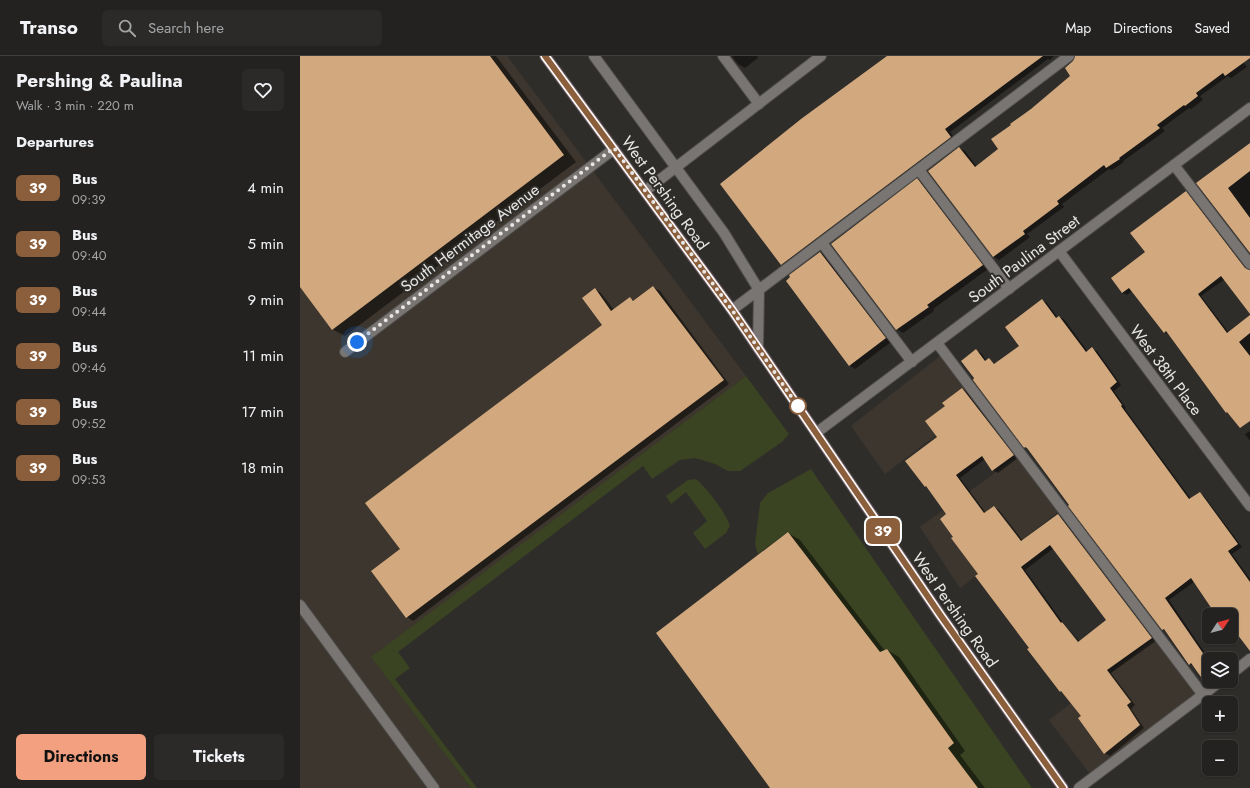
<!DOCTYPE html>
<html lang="en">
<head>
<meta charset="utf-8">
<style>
	body { margin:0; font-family:Jost,sans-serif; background:#2b2a29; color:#f1f3f6; height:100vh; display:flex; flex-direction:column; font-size:15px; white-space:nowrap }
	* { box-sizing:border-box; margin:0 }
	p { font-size:13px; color:#a3a4a5 }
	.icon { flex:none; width:22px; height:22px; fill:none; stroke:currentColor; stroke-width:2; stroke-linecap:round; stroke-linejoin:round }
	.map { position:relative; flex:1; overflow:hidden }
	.details { display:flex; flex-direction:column; background:#232220; width:300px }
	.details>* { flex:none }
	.badge { padding:0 8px; border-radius:6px; font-size:14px; line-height:26px }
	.needle { width:26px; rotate:54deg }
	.tools { position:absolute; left:902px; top:552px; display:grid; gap:8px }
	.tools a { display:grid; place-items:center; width:36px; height:36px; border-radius:6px; background:#232220; box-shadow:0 1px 3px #0004,0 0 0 1px #403f3e; font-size:20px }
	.you { position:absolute; width:20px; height:20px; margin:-10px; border:3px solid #fff; border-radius:50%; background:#1a73e8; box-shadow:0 0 0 6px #1a73e833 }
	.map>.badge { position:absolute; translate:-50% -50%; box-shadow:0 0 0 2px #fff }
	h2 { padding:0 16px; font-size:15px; line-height:36px }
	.round { display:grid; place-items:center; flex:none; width:42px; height:42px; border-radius:6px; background:#2b2a29 }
	.headline { display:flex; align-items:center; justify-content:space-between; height:68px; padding:0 16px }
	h1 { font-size:19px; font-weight:700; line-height:30px }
	.button { display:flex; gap:8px; margin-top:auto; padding:8px 16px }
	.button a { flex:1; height:46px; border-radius:6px; background:#f2a07f; color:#111; font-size:16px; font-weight:700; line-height:46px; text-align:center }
	.button a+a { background:#2b2a29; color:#f1f3f6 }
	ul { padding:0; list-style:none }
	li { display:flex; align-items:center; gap:12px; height:56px; padding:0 16px }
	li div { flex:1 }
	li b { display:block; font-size:15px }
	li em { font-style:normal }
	li .badge { min-width:44px; font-weight:700; text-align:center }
	header { display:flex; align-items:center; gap:24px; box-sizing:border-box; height:56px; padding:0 20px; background:#232220; border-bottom:1px solid #403f3e }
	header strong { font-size:19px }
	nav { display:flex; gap:22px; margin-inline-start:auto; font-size:14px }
	.search { width:280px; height:36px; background:#2b2a29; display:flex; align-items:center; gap:10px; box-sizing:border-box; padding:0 14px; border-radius:6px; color:#a3a4a5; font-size:15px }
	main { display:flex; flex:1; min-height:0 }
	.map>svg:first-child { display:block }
	.built { fill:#3d362e }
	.green { fill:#3a4322 }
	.shadow { fill:#0007; fill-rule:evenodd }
	.building { fill:#d2a97e; fill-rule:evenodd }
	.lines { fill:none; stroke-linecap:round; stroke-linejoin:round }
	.minor-casing { stroke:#4d4c4a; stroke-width:12 }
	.major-casing { stroke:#4d4c4a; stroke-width:12 }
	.minor { stroke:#787572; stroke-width:10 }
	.major { stroke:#b3899b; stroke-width:10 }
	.line-casing { stroke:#fff; stroke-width:9 }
	.line { stroke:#8b5e3c; stroke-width:6 }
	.walk { stroke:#e8e7e5; stroke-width:4; stroke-dasharray:0 7.2 }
	.stop-dot { fill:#fff; stroke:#8b5e3c; stroke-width:2 }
	.labels { text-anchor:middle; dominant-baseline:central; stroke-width:4; stroke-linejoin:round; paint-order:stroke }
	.street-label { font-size:16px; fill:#e8e7e5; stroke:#2f2d2a }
</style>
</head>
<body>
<header>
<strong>Transo</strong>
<div class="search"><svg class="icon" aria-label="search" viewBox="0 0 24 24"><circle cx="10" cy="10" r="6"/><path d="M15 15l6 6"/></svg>Search here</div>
<nav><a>Map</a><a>Directions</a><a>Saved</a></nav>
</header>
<main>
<section class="details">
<div class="headline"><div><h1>Pershing &amp; Paulina</h1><p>Walk · 3 min · 220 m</p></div><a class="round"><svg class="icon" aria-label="heart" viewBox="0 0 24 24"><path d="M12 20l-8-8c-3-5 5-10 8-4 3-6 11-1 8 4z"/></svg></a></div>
<h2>Departures</h2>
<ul>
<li><span class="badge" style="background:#8b5e3c;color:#fff">39</span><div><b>Bus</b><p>09:39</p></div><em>4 min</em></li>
<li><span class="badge" style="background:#8b5e3c;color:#fff">39</span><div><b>Bus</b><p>09:40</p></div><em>5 min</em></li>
<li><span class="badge" style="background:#8b5e3c;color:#fff">39</span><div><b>Bus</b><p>09:44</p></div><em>9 min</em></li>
<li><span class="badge" style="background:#8b5e3c;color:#fff">39</span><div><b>Bus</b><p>09:46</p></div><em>11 min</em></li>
<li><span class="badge" style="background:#8b5e3c;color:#fff">39</span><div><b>Bus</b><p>09:52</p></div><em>17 min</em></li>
<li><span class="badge" style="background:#8b5e3c;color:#fff">39</span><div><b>Bus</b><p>09:53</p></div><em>18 min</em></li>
</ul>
<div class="button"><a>Directions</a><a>Tickets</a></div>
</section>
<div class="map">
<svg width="950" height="732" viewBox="0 0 950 732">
	<rect width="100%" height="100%" fill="#2f2d2a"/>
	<!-- built -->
	<g class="built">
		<path d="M0,0H207L446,320L72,601L171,732H0Z"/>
		<path d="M644,297L681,345L585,418L551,370Z"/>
		<path d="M721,398L762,453L660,532L620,471Z"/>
		<path d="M858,580L903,639L793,722L749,664Z"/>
	</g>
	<!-- green -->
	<g class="green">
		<path d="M446,320L489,378L482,386L440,415H428L415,408L395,402L380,404L352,423L343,410L98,596L110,612L95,623L177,732H171L71,601Z"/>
		<path d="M511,413L732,732H678L648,692L653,687L587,593L580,596L488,476L458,498L455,488L460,447L468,437Z"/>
		<path d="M396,423C407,432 426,457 430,470L426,477L405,493L393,477L407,465L386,436L371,448L366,440L388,424Z"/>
	</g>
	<!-- shadow -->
	<g class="shadow">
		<path d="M0,0H196L276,106L45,280L32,273L0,230Z"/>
		<path d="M432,0H457L458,2L445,12L438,8Z"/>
		<path d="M587,0H754L750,4L748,3L650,76L656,84L487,211L482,208Z"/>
		<path d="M776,0H938L947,11L931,22L928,20L900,40L903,44L891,53L889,52L862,72L865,75L823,105L824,106L812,114L809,113L762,148L764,151L727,178L730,181L699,204L694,201L629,115L659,92L665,95L677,111L699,93L731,54L772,20Z"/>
		<path d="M950,88V196L898,127Z"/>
		<path d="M617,124L624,127L688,213L633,253L634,255L603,277L597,273Z"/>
		<path d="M886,136L890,139L943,208H942L950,219V256L925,223L901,240L929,277L950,260V344L930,359L926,356L868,278L864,276L832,235L827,239L823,237L812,222L846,196Z"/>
		<path d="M520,197L527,200L591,286L555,313L549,309Z"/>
		<path d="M353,231L360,235L429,328L113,565L107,561L101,494L303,269L295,233L301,237L314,254L330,242L335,245Z"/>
		<path d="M742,244L747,247L758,262L759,261L764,263L788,296L792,293L797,295L821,329L814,335L826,352L825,353L891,443L900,437L904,440L942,491L932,498L950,523V592L937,576L934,579L931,577V559H918L894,526L869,544L909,603L915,599L921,603H909V625H913L909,628L905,625L895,611L890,608L867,576L863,573L676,295L681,297L687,305L689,304L696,308L721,290Z"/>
		<path d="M663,333L668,336L718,402L698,417L693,414L685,403L660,422L686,457L694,451L699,454L723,485L758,459L763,462L856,585L811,617L835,649L831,653L844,672L810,700L805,697L783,660L763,637L760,635L654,481L648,458L629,432L625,430L647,351L644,347ZM754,492L808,564L779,585L766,569L781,589L780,590L762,568H764L725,514Z"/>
		<path d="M950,375V385L945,378Z"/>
		<path d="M488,477L500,484L585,595L587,594L599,601L665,695L660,699L685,732H471Z"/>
	</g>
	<!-- building -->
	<g class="building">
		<path d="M0,0H190L264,99L32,274L0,231Z"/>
		<path d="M587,0H743L645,73L651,81L481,209L420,128L501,63Z"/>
		<path d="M775,0H950V2L925,20L923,17L896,37L898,40L885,50L884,49L857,69L860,72L819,102L820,103L806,112L804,109L757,145L759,148L723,175L725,178L693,201L628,115L659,91L675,111L698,93L691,83L711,69L710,68L731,53L770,20L765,12L773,5Z"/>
		<path d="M950,87V115L928,132L950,162V197L896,127Z"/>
		<path d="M617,122L683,209L627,249L629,251L596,274L531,188Z"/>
		<path d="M886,135L945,212L950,214V258L921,220L898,238L927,277L950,259V277L939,286L950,300V365L940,372L927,356L926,357L866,275L864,277L829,232L822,237L811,222L845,196L830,177Z"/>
		<path d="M520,196L586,282L549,310L486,225L490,221L489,219Z"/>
		<path d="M353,230L424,324L106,562L71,515L100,493L65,447L302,269L282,242L295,232L311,255L330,241L333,245Z"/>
		<path d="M742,243L756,262L759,260L786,296L792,291L805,309L817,326L810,332L822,349L821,350L889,443L900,436L938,488L928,495L950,526V595L931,570V559H916L891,522L865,542L909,606V626L906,628L891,607L889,609L864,573L862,574L768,450L769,449L727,392L725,391L724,392L673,324L674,322L661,305L676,293L685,305L689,302L694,308L719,290L705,271Z"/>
		<path d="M662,332L714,399L692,415L682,400L656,419L684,457L694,450L721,485L758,458L852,582L807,614L831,646L827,649L840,669L804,698L778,662L781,660L761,635L760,636L727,593L729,592L675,520L678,518L651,482L653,481L640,463L646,458L626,430L625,431L605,405L637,381L625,365L645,350L642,347ZM750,489L806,564L778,586L762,566L761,567L721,511Z"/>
		<path d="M488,476L580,596L587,593L654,687L648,692L678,732H470L356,577Z"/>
	</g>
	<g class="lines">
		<!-- minor casing -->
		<g class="minor-casing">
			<g id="minor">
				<path d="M294,0L424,177L459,234L458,292"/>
				<path d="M423,0L459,48"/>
				<path d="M874,109L950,208"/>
				<path d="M619,114L709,233"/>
				<path d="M345,135L521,0"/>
				<path d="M522,187L612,306"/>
				<path d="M759,195L950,450"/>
				<path d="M432,254L769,0"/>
				<path d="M637,287L903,639"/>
				<path d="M45,296L314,93"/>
				<path d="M516,377L950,52"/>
				<path d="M0,549L134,732"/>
				<path d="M931,618L950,603"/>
				<path d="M779,732L921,625"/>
			</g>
		</g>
		<!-- major casing -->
		<g class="major-casing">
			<path id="major" d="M245,0L432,254L641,560L763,732"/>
		</g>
		<!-- minor -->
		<use href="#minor" class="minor"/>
		<!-- major -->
		<use href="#major" class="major"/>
	</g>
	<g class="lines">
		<!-- line casing -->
		<g class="line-casing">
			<path id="line" d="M245,0L432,254L641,560L763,732"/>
		</g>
		<!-- line -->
		<use href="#line" class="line"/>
		<!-- walk -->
		<path class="walk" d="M57,286L314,92L432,254L499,352L498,350"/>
	</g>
	<!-- markers -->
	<circle class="stop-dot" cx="498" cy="350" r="8"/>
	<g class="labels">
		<!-- street labels -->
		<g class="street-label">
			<text transform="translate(365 137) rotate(54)">West Pershing Road</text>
			<text transform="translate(170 182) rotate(-37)">South Hermitage Avenue</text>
			<text transform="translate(724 203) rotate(-37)">South Paulina Street</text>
			<text transform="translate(866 314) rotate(53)">West 38th Place</text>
			<text transform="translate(655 554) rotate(55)">West Pershing Road</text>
		</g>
	</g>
</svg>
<div class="tools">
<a><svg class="needle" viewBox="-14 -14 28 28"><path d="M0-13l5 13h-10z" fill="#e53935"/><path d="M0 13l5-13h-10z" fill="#a3a4a5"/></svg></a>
<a><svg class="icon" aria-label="layers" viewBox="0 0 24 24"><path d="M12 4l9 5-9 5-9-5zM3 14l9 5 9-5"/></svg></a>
<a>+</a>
<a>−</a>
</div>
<div class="you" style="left:57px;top:286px"></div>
<b class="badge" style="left:583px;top:475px;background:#8b5e3c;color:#fff">39</b>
</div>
</main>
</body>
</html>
